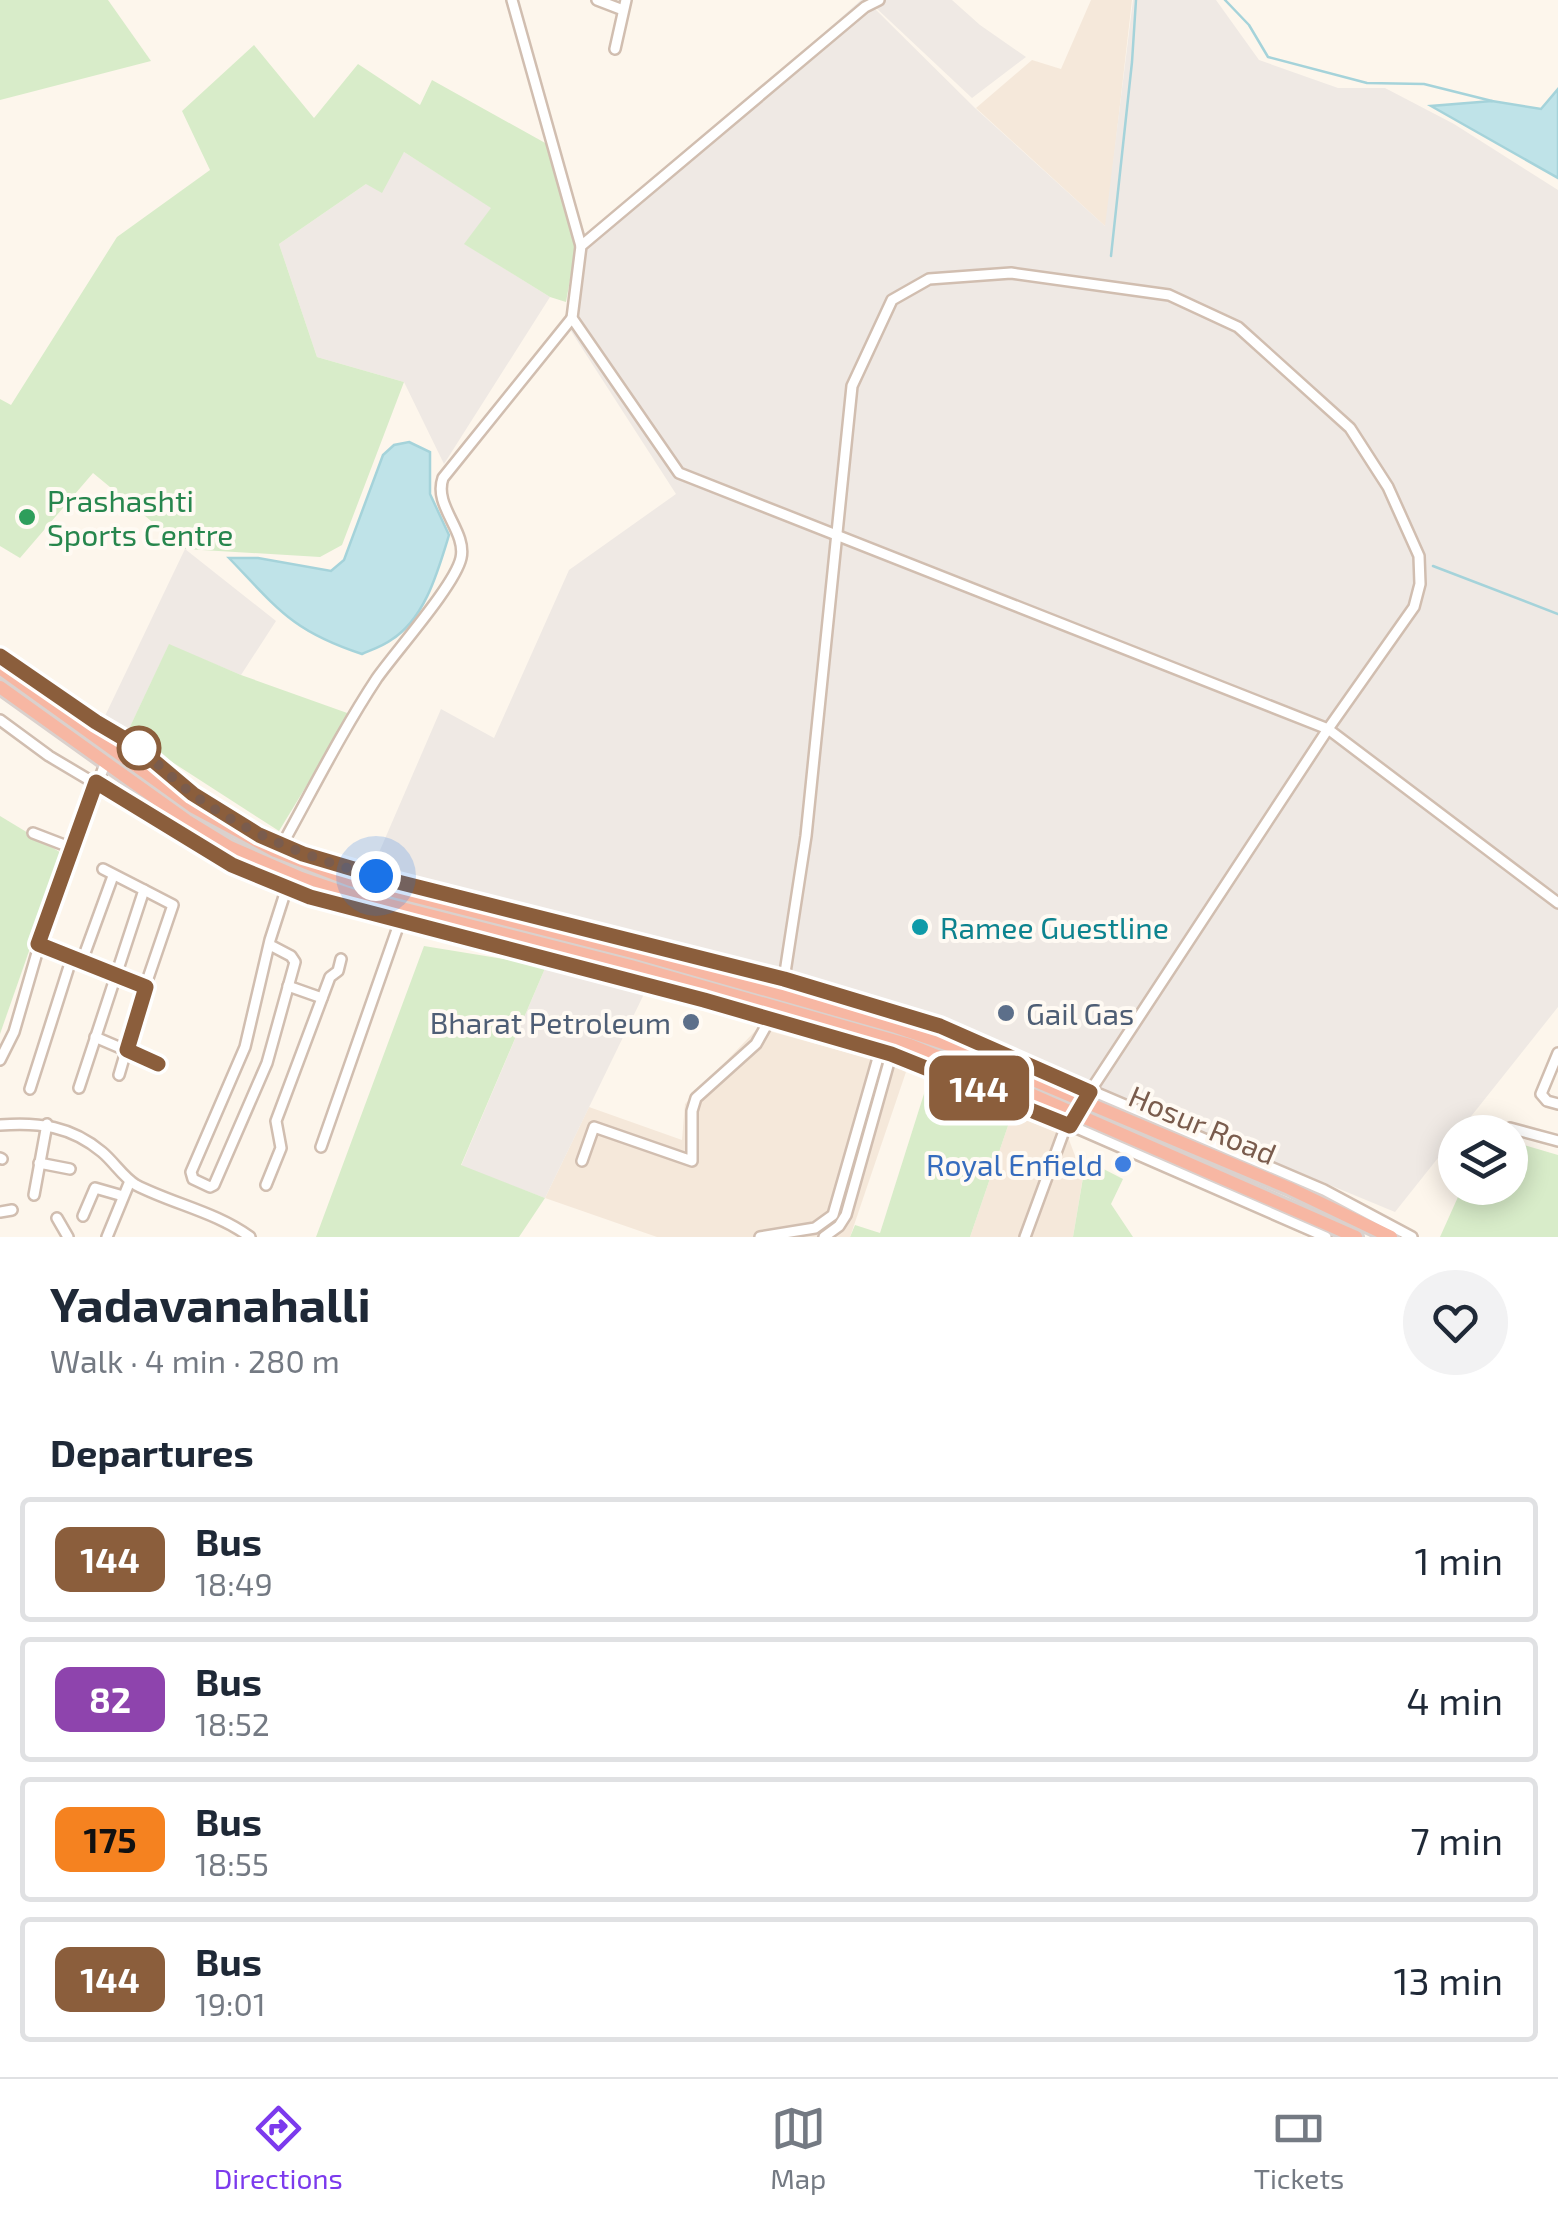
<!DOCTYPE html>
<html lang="en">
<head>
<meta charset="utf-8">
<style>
	body { margin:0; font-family:"Exo 2",sans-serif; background:#f2f2f3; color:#1f2937; height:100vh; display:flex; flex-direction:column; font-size:38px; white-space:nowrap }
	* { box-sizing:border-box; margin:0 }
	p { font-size:32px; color:#747a83 }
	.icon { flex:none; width:55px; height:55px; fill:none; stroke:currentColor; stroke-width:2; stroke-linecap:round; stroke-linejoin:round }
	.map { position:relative; height:1237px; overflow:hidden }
	.sheet { display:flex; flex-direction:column; background:#fff; flex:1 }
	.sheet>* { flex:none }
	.badge { padding:0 20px; border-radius:15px; font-size:35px; line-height:65px }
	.controls { position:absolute; left:1438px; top:1115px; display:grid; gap:20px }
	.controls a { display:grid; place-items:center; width:90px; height:90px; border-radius:50%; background:#fff; box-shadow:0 5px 25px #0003; font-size:50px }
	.you { position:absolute; width:50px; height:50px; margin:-25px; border:8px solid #fff; border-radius:50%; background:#1a73e8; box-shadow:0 0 0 15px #1a73e833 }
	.map>.badge { position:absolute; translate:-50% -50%; box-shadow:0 0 0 5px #fff }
	h2 { padding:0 50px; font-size:38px; line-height:90px }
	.round { display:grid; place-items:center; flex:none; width:105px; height:105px; border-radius:52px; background:#f2f2f3 }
	.summary { display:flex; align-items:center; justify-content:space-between; height:170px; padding:0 50px }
	h1 { font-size:48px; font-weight:700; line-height:75px }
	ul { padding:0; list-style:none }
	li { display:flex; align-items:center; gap:30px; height:125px; margin:0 20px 15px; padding:0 30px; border:5px solid #e0e1e3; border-radius:10px }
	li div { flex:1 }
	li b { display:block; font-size:38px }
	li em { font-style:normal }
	li .badge { min-width:110px; font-weight:700; text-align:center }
	.tab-bar { display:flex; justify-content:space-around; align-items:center; height:140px; border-top:2px solid #e0e1e3; background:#fff; font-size:28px; color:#747a83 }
	.tab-bar a { display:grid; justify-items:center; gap:5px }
	.tab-bar .current { color:#7c3aed }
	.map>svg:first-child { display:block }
	.residential { fill:#f5e8da }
	.industrial { fill:#efe9e4 }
	.green { fill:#d8ecc9 }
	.water { fill:#bfe3e8; stroke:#a5d3da; stroke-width:2.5 }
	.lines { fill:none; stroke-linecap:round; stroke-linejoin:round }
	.stream { stroke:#a5d3da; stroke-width:2.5 }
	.minor-casing { stroke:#d1beb0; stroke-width:14 }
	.highway-casing { stroke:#dad1cd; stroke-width:18 }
	.minor { stroke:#fff; stroke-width:9 }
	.highway { stroke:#f7b7a3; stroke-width:12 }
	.line-casing { stroke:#fff; stroke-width:22 }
	.line { stroke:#8b5e3c; stroke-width:15 }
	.walk { stroke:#7a5c4d; stroke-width:10; stroke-dasharray:0 18 }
	.leisure-dot { fill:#2e9e5b; stroke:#fffaf3; stroke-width:4 }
	.stop-dot { fill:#fff; stroke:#8b5e3c; stroke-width:5 }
	.culture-dot { fill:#0f9aa8; stroke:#fffaf3; stroke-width:4 }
	.service-dot { fill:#5c6f8a; stroke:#fffaf3; stroke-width:4 }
	.shop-dot { fill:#3f7fe0; stroke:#fffaf3; stroke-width:4 }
	.labels { text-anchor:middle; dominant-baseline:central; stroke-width:8; stroke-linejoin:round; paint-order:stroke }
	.leisure-label { font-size:30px; fill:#27864d; stroke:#fffaf3; text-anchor:start }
	.culture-label { font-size:30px; fill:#0d838f; stroke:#fffaf3; text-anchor:start }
	.service-label { font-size:30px; fill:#4e5e75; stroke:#fffaf3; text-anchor:start }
	.street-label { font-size:30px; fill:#7a5c4d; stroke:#fffaf3 }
	.shop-label { font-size:30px; fill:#366cbe; stroke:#fffaf3; text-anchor:end }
</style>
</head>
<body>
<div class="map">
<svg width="1558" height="1237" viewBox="0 0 1558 1237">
	<rect width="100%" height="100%" fill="#fdf6ec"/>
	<!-- residential -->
	<g class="residential">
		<path d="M1091,0H1132L1106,227L976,108L1032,60L1061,69Z"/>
		<path d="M758,1028L907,1069L850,1237H657L545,1198L589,1107L682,1140L685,1104Z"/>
		<path d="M1012,1114L1068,1137L1083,1177L1073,1237H970Z"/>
	</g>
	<!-- industrial -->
	<g class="industrial">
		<path d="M861,0H866L975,108L1105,226L1133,0H1216L1259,60L1338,88H1385L1454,124L1558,190V1007L1395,1212L940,1024L371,871L441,709L494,738L569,570L676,494L569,328L584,245Z"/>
		<path d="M884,0H952L980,25L1026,57L972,98L874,6Z"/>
		<path d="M404,152L492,208L465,244L550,297L444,464L404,382L317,357L279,244L366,184Z"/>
		<path d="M185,549L276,621L241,675L169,645L127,733L104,718Z"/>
		<path d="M546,966L644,994L545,1198L461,1166Z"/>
	</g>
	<!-- green -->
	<g class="green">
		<path d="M0,0H108L151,61L0,100Z"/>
		<path d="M254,45L314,118L358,64L420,105L432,80L547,144L576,247L566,302L550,297L464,244L491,208L404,152L382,193L366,184L279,244L317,357L404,382L342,545L320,557L185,549L93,473L20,558L0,546V399L11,405L117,237L210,170L182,111Z"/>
		<path d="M169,644L241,675L350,714L279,831L127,733Z"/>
		<path d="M0,816L63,854L0,1034Z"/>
		<path d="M424,946L546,966L461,1165L545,1198L519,1237H316Z"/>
		<path d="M929,1078L1012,1114L970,1237H850L855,1225L880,1233Z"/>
		<path d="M1510,1141L1558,1155V1237H1440L1462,1188H1510Z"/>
		<path d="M1086,1160L1123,1179L1111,1204L1133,1237H1073Z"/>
	</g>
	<!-- water -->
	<g class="water">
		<path d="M1558,89V178L1431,106L1492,101L1541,109Z"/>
		<path d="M409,442L430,452V494L449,535C438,571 425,619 391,640C383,646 371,650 362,654C292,631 278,609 229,558H258L331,571L344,560L383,455L394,445Z"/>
	</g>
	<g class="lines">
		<!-- stream -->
		<g class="stream">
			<path d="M1225,0L1249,25L1268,57L1367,83L1424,84L1492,101"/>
			<path d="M1111,256L1132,62L1136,0"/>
			<path d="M1433,566L1558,614"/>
		</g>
		<!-- minor casing -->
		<g class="minor-casing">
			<g id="minor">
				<path d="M512,0L581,246"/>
				<path d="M597,0L623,10"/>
				<path d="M879,0L865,7L581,246L572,318L679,473L1328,729L1558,903"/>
				<path d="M615,49L626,0"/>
				<path d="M0,656L96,723L135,745L193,794L259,835L303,854L394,881L784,979L940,1026L1324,1190L1412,1237"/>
				<path d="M0,720L49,756L232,865L310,897L703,1000L909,1060L1033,1109L1326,1237"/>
				<path d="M33,833L72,848"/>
				<path d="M282,845C313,789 342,731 377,678C396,651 455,585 461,558C467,531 433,506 443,478L572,318"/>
				<path d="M39,944L145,987L173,905L144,890"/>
				<path d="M270,945L291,956L295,962L267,1063L214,1185L210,1187L193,1179L191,1172L245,1047L270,940L287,887"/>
				<path d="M82,961L113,876"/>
				<path d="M784,979L806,836L852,386L892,300L929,279L1011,273L1169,295L1238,327L1350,428L1388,487L1419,556L1420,584L1414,607L1328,729L1064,1131L1025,1237"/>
				<path d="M288,986L322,998"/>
				<path d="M95,1037L158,1064"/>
				<path d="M1558,1053L1541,1094L1547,1101L1558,1104"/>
				<path d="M0,1060L14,1032L50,908L105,764"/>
				<path d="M119,1075L145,987"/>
				<path d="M79,1088L144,890L103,869"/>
				<path d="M30,1089L72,957"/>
				<path d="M0,1125C39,1122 71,1126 102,1152C114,1162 123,1177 136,1185C173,1204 216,1212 250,1237"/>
				<path d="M1510,1128L1558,1141"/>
				<path d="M321,1147L400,921"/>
				<path d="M0,1158L2,1159"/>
				<path d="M582,1161L594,1127L692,1161V1111L696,1098L756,1044L770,1019"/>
				<path d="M39,1163L70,1169"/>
				<path d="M266,1185L281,1148L276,1121L330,977L338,971L341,959"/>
				<path d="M34,1195L47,1124"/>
				<path d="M0,1212L12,1210"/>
				<path d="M83,1216L95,1188L123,1196"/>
				<path d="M57,1218L68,1237"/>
				<path d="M107,1237L130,1181"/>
				<path d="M760,1237L815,1228L833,1215L880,1051"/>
				<path d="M824,1237L839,1226L846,1215L891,1055"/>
			</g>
		</g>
		<!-- highway casing -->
		<g class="highway-casing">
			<g id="highway">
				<path d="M0,668L193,807L275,851L350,880L636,953L896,1027L955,1047L1289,1188L1391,1237"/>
				<path d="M0,687L186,820L230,847L301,878L354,896L631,966L910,1045L1019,1089L1356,1237"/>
			</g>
		</g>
		<!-- minor -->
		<use href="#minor" class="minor"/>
		<!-- highway -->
		<use href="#highway" class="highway"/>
	</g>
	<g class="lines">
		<!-- line casing -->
		<g class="line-casing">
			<path id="line" d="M0,656L96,722L135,745L193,794L259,835L303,854L394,881L784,979L940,1026L1090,1092L1070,1126L891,1054L704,1000L310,897L232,865L96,782L38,944L146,987L127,1050L158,1064"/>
		</g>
		<!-- line -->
		<use href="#line" class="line"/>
		<!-- walk -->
		<path class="walk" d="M139,748L135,745C155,760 173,780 194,795C249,835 311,859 376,876"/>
	</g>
	<!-- markers -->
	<circle class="leisure-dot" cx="27" cy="517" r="10"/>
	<circle class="stop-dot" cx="139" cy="748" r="20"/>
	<circle class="culture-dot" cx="920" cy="927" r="10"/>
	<g class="service-dot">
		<circle cx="1006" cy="1013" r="10"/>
		<circle cx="691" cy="1022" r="10"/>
	</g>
	<circle class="shop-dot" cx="1123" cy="1164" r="10"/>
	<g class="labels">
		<!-- leisure labels -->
		<g class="leisure-label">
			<text x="47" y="500">Prashashti<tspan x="47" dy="34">Sports Centre</tspan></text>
		</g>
		<!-- culture labels -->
		<g class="culture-label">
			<text x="940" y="927">Ramee Guestline</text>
		</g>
		<!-- service labels -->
		<g class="service-label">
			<text x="1026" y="1013">Gail Gas</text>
			<text x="671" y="1022" text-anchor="end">Bharat Petroleum</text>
		</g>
		<!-- street labels -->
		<g class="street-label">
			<text transform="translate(1203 1124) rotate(23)">Hosur Road</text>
		</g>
		<!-- shop labels -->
		<g class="shop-label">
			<text x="1103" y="1164">Royal Enfield</text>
		</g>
	</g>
</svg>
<div class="controls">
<a><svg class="icon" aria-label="layers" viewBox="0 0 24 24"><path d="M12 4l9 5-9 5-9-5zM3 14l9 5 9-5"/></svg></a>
</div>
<div class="you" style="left:376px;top:876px"></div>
<b class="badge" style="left:979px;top:1088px;background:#8b5e3c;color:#fff">144</b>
</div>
<section class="sheet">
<div class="summary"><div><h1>Yadavanahalli</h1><p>Walk · 4 min · 280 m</p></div><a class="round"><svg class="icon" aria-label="heart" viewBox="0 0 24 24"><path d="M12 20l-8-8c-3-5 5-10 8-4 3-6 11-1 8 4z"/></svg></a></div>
<h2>Departures</h2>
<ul>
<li><span class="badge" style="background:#8b5e3c;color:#fff">144</span><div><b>Bus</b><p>18:49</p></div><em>1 min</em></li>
<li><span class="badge" style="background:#8e44ad;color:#fff">82</span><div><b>Bus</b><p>18:52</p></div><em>4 min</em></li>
<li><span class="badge" style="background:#f58220;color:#111">175</span><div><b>Bus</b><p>18:55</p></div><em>7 min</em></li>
<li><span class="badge" style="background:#8b5e3c;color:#fff">144</span><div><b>Bus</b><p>19:01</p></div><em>13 min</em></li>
</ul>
</section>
<nav class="tab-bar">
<a class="current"><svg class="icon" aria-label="directions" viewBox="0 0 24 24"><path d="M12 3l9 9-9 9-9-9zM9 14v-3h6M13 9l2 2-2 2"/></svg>Directions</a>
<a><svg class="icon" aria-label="map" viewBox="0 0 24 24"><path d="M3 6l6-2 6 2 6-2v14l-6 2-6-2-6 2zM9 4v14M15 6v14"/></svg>Map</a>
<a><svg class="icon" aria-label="tickets" viewBox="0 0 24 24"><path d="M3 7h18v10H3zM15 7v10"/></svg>Tickets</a>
</nav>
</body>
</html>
